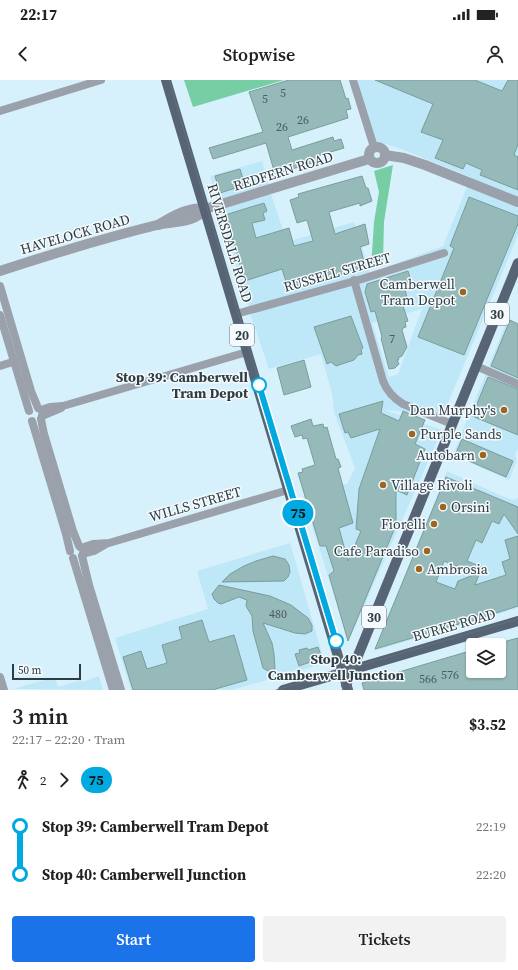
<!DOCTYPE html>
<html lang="en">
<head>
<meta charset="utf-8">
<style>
	body { margin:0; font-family:"Source Serif 4",serif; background:#f2f2f2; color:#222; height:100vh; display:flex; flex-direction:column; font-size:15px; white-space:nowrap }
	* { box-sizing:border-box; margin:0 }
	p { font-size:13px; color:#767676 }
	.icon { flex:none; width:22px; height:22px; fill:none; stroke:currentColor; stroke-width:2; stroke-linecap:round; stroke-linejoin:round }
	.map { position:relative; height:610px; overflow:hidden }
	.details { display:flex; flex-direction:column; background:#fff; flex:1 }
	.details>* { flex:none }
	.badge { padding:0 8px; border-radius:13px; font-size:14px; line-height:26px }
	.buttons { position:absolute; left:466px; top:558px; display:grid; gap:8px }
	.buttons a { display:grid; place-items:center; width:40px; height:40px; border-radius:4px; background:#fff; box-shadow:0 1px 3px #0004; font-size:20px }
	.scale { position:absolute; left:12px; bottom:10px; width:69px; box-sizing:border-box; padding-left:4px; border:2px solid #2f3c41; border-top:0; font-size:11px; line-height:14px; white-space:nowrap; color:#2f3c41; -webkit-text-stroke:3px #f4fafd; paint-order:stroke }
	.map>.badge { position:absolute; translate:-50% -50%; box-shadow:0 0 0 2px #fff }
	.legs { display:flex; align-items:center; gap:6px; height:44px; padding:0 12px; font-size:13px }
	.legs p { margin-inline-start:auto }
	.summary { display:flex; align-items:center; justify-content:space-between; height:68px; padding:0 12px }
	h1 { font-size:22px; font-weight:600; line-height:30px }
	.button { display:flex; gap:8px; margin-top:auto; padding:8px 12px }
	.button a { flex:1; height:46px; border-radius:4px; background:#1a73e8; color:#fff; font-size:16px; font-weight:600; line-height:46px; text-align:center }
	.button a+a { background:#f2f2f2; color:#222 }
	ul { padding:0 12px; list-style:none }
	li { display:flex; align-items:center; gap:14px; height:48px; font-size:15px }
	li i { display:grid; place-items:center; width:6px; height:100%; margin:0 5px; background:currentColor }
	li i::after { content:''; width:10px; height:10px; margin:-5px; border:3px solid; border-radius:50%; background:#fff }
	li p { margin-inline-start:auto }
	li:first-child i { background:linear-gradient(#0000 50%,currentColor 0) }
	li:last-child i { background:linear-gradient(currentColor 50%,#0000 0) }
	.status { display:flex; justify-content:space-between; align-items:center; height:28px; padding:0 20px; background:#fff; direction:ltr }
	.status svg { height:11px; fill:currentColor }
	header { display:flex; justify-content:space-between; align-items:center; height:52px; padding:0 12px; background:#fff; font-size:18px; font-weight:600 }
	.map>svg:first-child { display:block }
	.built { fill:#bee7f8; fill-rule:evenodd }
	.green { fill:#77cea4 }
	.building { fill:#96bab9; stroke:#7a9d9c; fill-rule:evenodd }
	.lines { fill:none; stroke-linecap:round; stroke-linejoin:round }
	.minor { stroke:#9aa1ab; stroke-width:8 }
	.tertiary { stroke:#9aa1ab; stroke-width:10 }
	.primary { stroke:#576475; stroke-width:10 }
	.tram { stroke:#617279; stroke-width:1 }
	.line-1-casing { stroke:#fff; stroke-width:9 }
	.line-1 { stroke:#00a9e0; stroke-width:6 }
	.poi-dot { fill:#9c6520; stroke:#f4fafd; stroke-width:1.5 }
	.stop-1-dot { fill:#fff; stroke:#00a9e0; stroke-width:2 }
	.labels { text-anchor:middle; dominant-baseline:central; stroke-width:3; stroke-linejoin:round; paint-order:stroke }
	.number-label { font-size:12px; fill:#495c5f }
	.shield { fill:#f4fafd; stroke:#6a7579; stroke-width:1 }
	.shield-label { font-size:13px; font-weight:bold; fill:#2f3c41 }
	.street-label { font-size:14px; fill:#2f3c41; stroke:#f4fafd }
	.poi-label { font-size:14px; fill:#2f3c41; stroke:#f4fafd; text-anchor:end }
	.stop-label { font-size:14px; font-weight:bold; fill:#2f3c41; stroke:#f4fafd; text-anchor:end }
</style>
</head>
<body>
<div class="status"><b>22:17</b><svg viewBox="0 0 49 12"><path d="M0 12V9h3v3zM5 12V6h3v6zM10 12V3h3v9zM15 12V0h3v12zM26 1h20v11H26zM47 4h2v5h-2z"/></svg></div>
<header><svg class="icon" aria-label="back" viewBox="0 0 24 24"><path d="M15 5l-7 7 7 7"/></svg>Stopwise<svg class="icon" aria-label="person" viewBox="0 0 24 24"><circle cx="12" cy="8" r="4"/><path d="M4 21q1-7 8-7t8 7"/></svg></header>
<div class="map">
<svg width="518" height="610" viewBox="0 0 518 610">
	<rect width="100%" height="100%" fill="#d7f1fc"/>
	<!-- built -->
	<g class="built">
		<path d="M358,0H518V155L443,335L385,330L442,350L349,560H348L303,416L347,404L355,388L334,332L332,314L321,274L269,289L251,236L210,96L262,81L271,114L287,162L354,142L370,193L443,166L471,97L396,67L370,60ZM422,229L398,294L389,297L372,243Z"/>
		<path d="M507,241L518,246V369L515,374L517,380L509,400L453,375Z"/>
		<path d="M447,391L502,416L513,420L518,418V528L374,571Z"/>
		<path d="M290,463L323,577L319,585L232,610H131L115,558L208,529L197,491Z"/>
		<path d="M99,596L103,610L13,609L55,597L58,607L81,600L82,602Z"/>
	</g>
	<!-- green -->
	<g class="green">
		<path d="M184,0H284L193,27Z"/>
		<path d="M393,85L384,142L383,182L371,188L374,142L379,112L374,91Z"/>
	</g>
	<!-- building -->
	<g class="building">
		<path d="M289,0H340L346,19L348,18L351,29L346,30L348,38L288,57L292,70L333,57L334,61L341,59L344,68L317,76L319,81L275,94L266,63L213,79L209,68L263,52L249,12Z"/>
		<path d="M375,0H475L502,11L508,0H518V64L514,75L518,77V110L480,95L482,90L466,83L463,89L435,78L443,60L421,52L433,24Z"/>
		<path d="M240,89L245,105L220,113L215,96Z"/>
		<path d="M362,96L366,108H368L372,121L360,126V123L329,132L335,154L365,144L369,164L360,167L366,189L355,192L354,190L289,211L282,189L245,201L225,135L264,123L267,131L263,133L265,140L252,143L256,158L289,148L294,166L313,161L307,140L297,143L290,120L299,117L298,114Z"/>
		<path d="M469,117L518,136V144L464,275L418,257L454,168L450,166Z"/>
		<path d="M408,191L411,200L410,204L404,206L408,221L402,223L408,241L405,242L406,247L403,248L402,250L407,267L402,276L398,278L399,280H397L399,284L395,288L389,289L381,258L382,257L375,231L371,232L365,212L367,204Z"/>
		<path d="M351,236L363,268L361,269L362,274L358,275L354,280L336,286L331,282L327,284L314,247Z"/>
		<path d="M510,240L518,244V298L491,286Z"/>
		<path d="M304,280L311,307L284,315L277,288Z"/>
		<path d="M488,297L518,309V355L472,336Z"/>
		<path d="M383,321L381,333L399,341L403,331L425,340L415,364L425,369L407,415L396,410V445L348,561L329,495L334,491L326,466H320L298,393L303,392L302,389L315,385L307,358L303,359L302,355L295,357L291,346L311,339L313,346L323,344L324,348L327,347L336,379H338L341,387L338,388L353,443L339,448L348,481L361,451L356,449L359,409L380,349L351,358L348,352L345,353L339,334Z"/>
		<path d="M462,359L513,381L506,397L455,375Z"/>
		<path d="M446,397L518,427V454L504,434L499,444L492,441L482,463L476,460L467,481L482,487L475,505L506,495L502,482L510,479L505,460L518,456V526L471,541L462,538L459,544L375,569ZM444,481L476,494L458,501L455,509L436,502Z"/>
		<path d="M273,476L285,479L289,485L290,492L288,497L284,501L222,502L230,494L244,486L256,481Z"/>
		<path d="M219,505L270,516L291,525L308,538L312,545V551L305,554L295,553L263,543L272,563L274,574L275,589L272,591H268L263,588L253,551L252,536L246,526L247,520L239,517L221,524L218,523L214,519L212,514Z"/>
		<path d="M202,540L209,562L234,555L247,600L212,610H133L123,577L141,571L147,589L167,583L162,565L182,559L179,547Z"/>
		<path d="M518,558V610H364L362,603L473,570V591H499V563Z"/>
		<path d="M318,567L322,578L299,586L295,574L300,573L299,570L307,568L308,570Z"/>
	</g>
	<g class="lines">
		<!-- minor -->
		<g class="minor">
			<path d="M353,0L374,67"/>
			<path d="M0,31L101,0"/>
			<path d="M354,200L383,301C387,311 393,318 403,324L452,344"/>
			<path d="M0,206L31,311L38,328"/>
			<path d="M236,234L362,199L444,173"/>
			<path d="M0,235L29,331"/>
			<path d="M0,286L19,280"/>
			<path d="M476,286L518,304"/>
			<path d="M41,330L50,327L63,326L247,272"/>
			<path d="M42,336L61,328"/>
			<path d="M41,339L44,354L73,451L79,466"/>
			<path d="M32,341L66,454L70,471"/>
			<path d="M81,468L93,464L109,463L288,410"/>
			<path d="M83,474L94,471L106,464"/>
			<path d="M82,476L89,505L121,610"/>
			<path d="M73,478L113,610"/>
			<path d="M0,597L4,610"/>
		</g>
		<!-- tertiary -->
		<g class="tertiary">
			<circle cx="377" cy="75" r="8"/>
			<path d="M385,75L404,78L425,85L518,122"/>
			<path d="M158,145C171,137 189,126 205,129L369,79"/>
			<path d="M0,191C52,174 104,158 157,145C172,141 194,144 205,129"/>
		</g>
		<!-- primary -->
		<g class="primary">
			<path d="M166,0L348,610"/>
			<path d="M346,605L518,183"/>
			<path d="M283,610L518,541"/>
		</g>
		<!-- tram -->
		<g class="tram">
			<path d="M169,0L351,610"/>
			<path d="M342,595L343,610"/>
			<path d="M276,610L518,539"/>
		</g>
	</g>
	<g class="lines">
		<!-- line-1 casing -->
		<g class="line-1-casing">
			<path id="line-1" d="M259,305L336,561"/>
		</g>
		<!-- line-1 -->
		<use href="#line-1" class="line-1"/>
	</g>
	<!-- markers -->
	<g class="poi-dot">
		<circle cx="463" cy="212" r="4"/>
		<circle cx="504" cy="330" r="4"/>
		<circle cx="412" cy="354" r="4"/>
		<circle cx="483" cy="375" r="4"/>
		<circle cx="383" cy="405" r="4"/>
		<circle cx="443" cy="427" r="4"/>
		<circle cx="434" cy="444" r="4"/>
		<circle cx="427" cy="471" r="4"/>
		<circle cx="419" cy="489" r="4"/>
	</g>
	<g class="stop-1-dot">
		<circle cx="259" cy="305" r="7"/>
		<circle cx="336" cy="561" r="7"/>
	</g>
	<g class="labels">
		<!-- number labels -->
		<g class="number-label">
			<text x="283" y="13">5</text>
			<text x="265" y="19">5</text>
			<text x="303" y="40">26</text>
			<text x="282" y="47">26</text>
			<text x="392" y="259">7</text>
			<text x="278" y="534">480</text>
			<text x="450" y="595">576</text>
			<text x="428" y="599">566</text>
		</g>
		<!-- shield labels -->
		<g class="shield">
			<rect x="485" y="223" width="24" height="22" rx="3"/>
			<rect x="230" y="244" width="24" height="22" rx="3"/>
			<rect x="362" y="526" width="24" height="22" rx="3"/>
		</g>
		<g class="shield-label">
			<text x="497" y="234">30</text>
			<text x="242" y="255">20</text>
			<text x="374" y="537">30</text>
		</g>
		<!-- street labels -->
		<g class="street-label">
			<text transform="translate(283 91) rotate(-17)">REDFERN ROAD</text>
			<text transform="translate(75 154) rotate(-16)">HAVELOCK ROAD</text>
			<text transform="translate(230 163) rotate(73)">RIVERSDALE ROAD</text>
			<text transform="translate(337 192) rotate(-16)">RUSSELL STREET</text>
			<text transform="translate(195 424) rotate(-16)">WILLS STREET</text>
			<text transform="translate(454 545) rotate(-16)">BURKE ROAD</text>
		</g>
		<!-- poi labels -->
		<g class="poi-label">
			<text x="455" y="204">Camberwell<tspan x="455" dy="16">Tram Depot</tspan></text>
			<text x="496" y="330">Dan Murphy's</text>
			<text x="420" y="354" text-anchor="start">Purple Sands</text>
			<text x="475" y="375">Autobarn</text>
			<text x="391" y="405" text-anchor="start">Village Rivoli</text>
			<text x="451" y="427" text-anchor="start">Orsini</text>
			<text x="426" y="444">Fiorelli</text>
			<text x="419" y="471">Cafe Paradiso</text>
			<text x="427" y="489" text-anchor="start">Ambrosia</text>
		</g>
		<!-- stop labels -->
		<g class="stop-label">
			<text x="248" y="297">Stop 39: Camberwell<tspan x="248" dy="16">Tram Depot</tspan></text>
			<text x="336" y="579" text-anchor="middle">Stop 40:<tspan x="336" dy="16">Camberwell Junction</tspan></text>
		</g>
	</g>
</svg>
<div class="buttons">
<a><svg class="icon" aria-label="layers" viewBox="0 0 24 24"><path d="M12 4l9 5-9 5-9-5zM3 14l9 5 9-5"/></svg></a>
</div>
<div class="scale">50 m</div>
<b class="badge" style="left:298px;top:433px;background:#00a9e0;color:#111">75</b>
</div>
<section class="details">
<div class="summary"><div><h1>3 min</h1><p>22:17 – 22:20 · Tram</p></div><b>$3.52</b></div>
<div class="legs"><svg class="icon" aria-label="walk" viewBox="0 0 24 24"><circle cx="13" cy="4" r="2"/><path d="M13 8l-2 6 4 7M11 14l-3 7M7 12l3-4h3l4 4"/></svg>2<svg class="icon" aria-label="forward" viewBox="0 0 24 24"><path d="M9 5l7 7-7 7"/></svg><b class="badge" style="background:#00a9e0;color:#111">75</b></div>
<ul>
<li><i style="color:#00a9e0"></i><b>Stop 39: Camberwell Tram Depot</b><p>22:19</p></li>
<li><i style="color:#00a9e0"></i><b>Stop 40: Camberwell Junction</b><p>22:20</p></li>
</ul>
<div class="button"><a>Start</a><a>Tickets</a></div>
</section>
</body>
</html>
